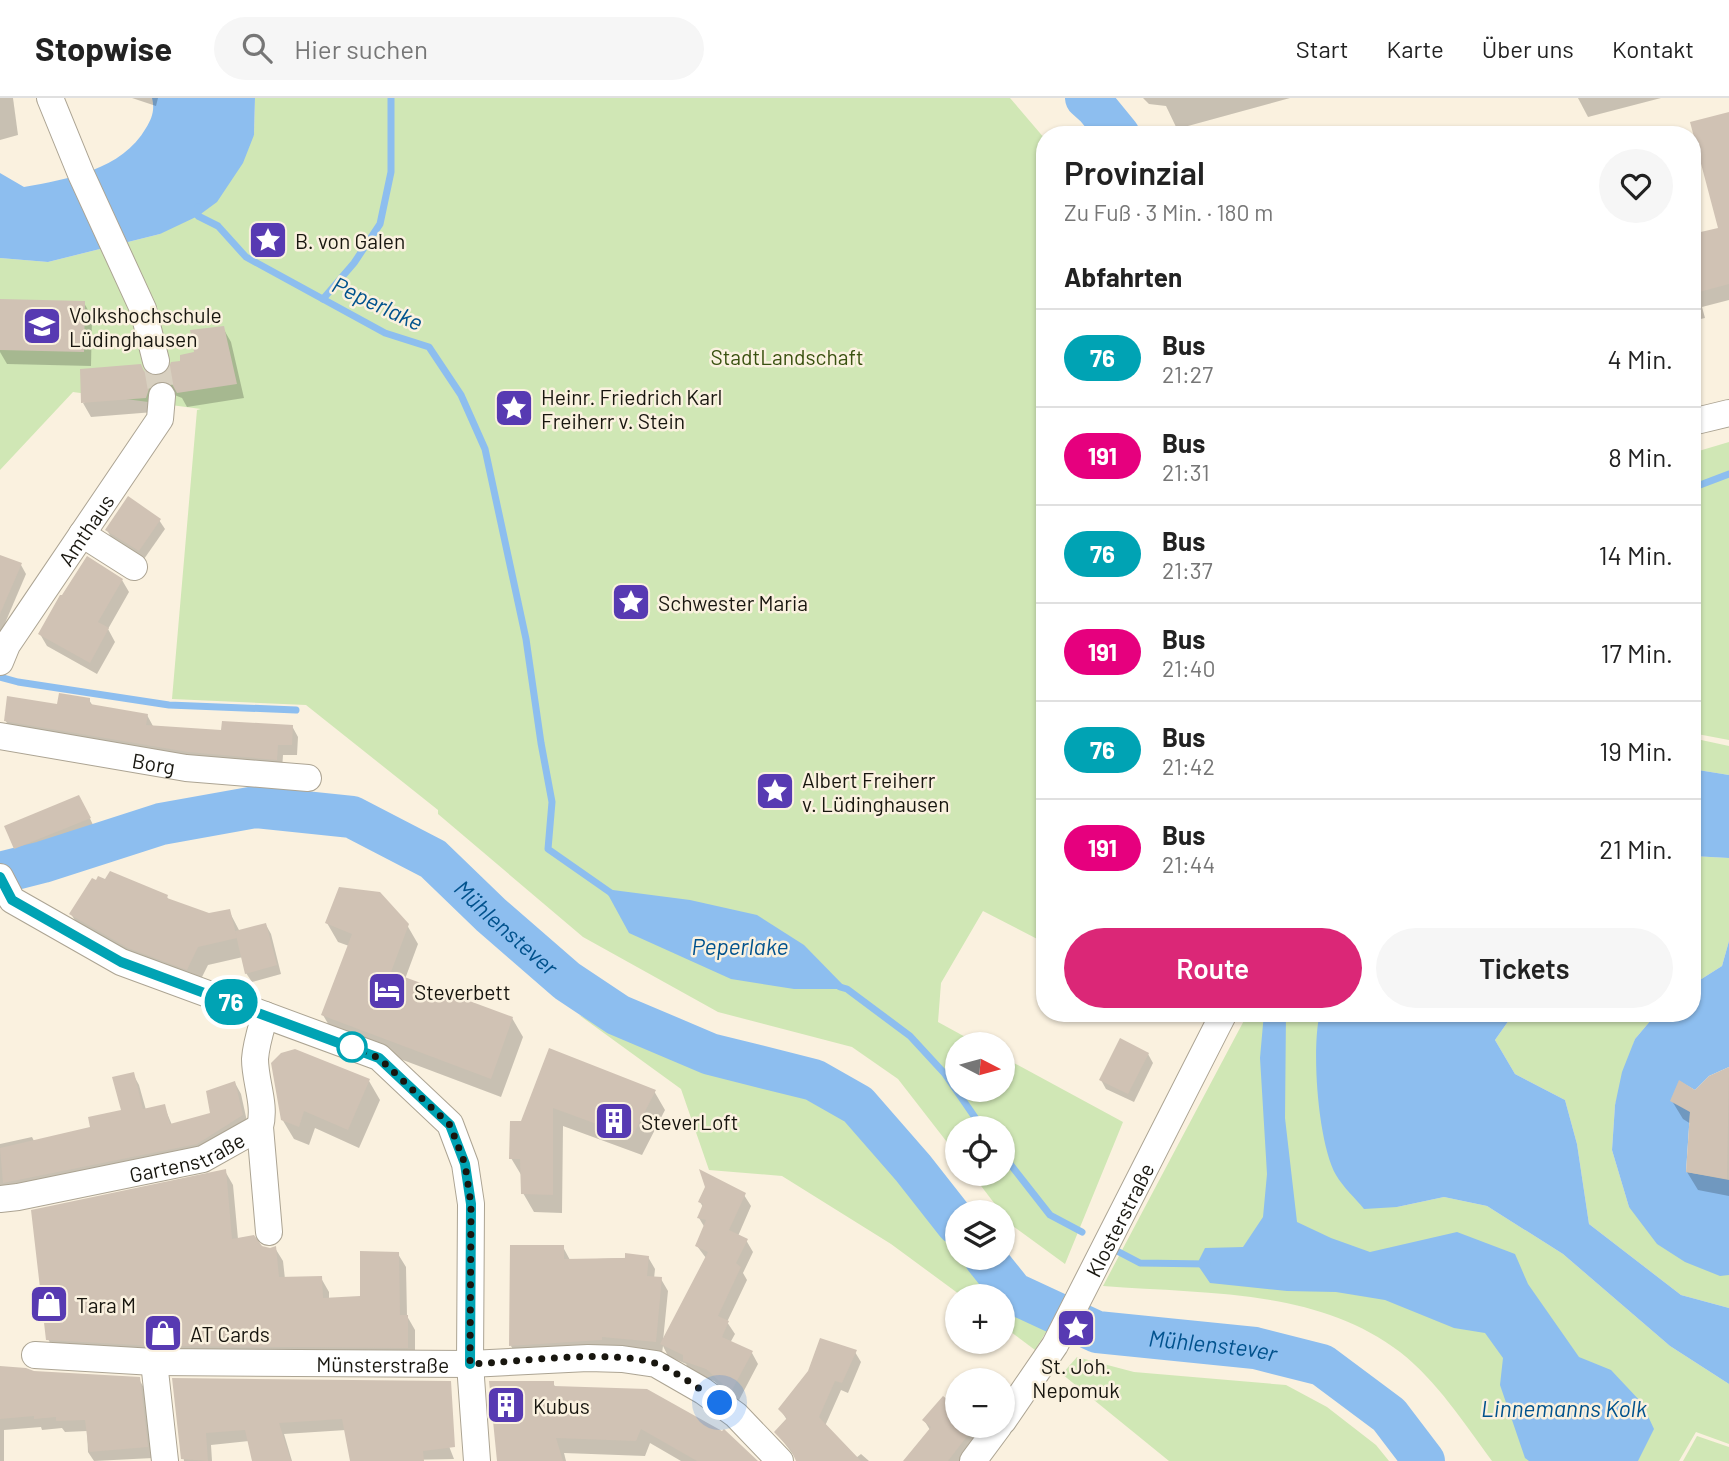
<!DOCTYPE html>
<html lang="de">
<head>
<meta charset="utf-8">
<style>
	body { margin:0; font-family:Barlow,sans-serif; background:#f6f6f6; color:#222; height:100vh; display:flex; flex-direction:column; font-size:26px; white-space:nowrap }
	* { box-sizing:border-box; margin:0 }
	p { font-size:23px; color:#767676 }
	.icon { flex:none; width:38px; height:38px; fill:none; stroke:currentColor; stroke-width:2; stroke-linecap:round; stroke-linejoin:round }
	.map { position:relative; flex:1; overflow:hidden }
	.side { position:absolute; left:1036px; top:28px; width:665px; height:896px; display:flex; flex-direction:column; background:#fff; border-radius:28px; box-shadow:0 2px 5px #0004 }
	.side>* { flex:none }
	.badge { padding:0 14px; border-radius:23px; font-size:24px; line-height:46px }
	.needle { width:46px; rotate:96deg }
	.controls { position:absolute; left:945px; top:934px; display:grid; gap:14px }
	.controls a { display:grid; place-items:center; width:70px; height:70px; border-radius:50%; background:#fff; box-shadow:0 2px 5px #0004; font-size:35px }
	.you { position:absolute; width:35px; height:35px; margin:-18px; border:5px solid #fff; border-radius:50%; background:#1a73e8; box-shadow:0 0 0 10px #1a73e833 }
	.map>.badge { position:absolute; translate:-50% -50%; box-shadow:0 0 0 4px #fff }
	h2 { padding:0 28px; font-size:26px; line-height:63px }
	.round { display:grid; place-items:center; flex:none; width:74px; height:74px; border-radius:37px; background:#f6f6f6 }
	.overview { display:flex; align-items:center; justify-content:space-between; height:119px; padding:0 28px }
	h1 { font-size:33px; font-weight:600; line-height:52px }
	.action { display:flex; gap:14px; margin-top:auto; padding:14px 28px }
	.action a { flex:1; height:80px; border-radius:42px; background:#db2777; color:#fff; font-size:28px; font-weight:600; line-height:80px; text-align:center }
	.action a+a { background:#f6f6f6; color:#222 }
	ul { padding:0; list-style:none }
	li { display:flex; align-items:center; gap:21px; height:98px; padding:0 28px; border-top:2px solid #e0e0e0 }
	li div { flex:1 }
	li b { display:block; font-size:26px }
	li em { font-style:normal }
	li .badge { min-width:77px; font-weight:700; text-align:center }
	header { display:flex; align-items:center; gap:42px; box-sizing:border-box; height:98px; padding:0 35px; background:#fff; border-bottom:2px solid #e0e0e0 }
	header strong { font-size:33px }
	nav { display:flex; gap:38px; margin-inline-start:auto; font-size:24px }
	.search { width:490px; height:63px; background:#f6f6f6; display:flex; align-items:center; gap:18px; box-sizing:border-box; padding:0 24px; border-radius:38px; color:#767676; font-size:26px }
	.map>svg:first-child { display:block }
	.green { fill:#d0e7b5 }
	.water { fill:#8dbeef }
	.shadow { fill:#0003 }
	.lines { fill:none; stroke-linecap:round; stroke-linejoin:round }
	.stream { stroke:#8dbeef; stroke-width:7 }
	.river { stroke:#8dbeef; stroke-width:42 }
	.building { fill:#d0c2b4 }
	.minor-tunnel { stroke:#d8d0c0; stroke-width:26; stroke-dasharray:26 13; stroke-linecap:butt }
	.minor-casing { stroke:#aca493; stroke-width:28 }
	.minor { stroke:#fff; stroke-width:26 }
	.line-casing { stroke:#fff; stroke-width:16 }
	.line { stroke:#00a3b4; stroke-width:10 }
	.walk { stroke:#18160f; stroke-width:7; stroke-dasharray:0 12.6 }
	.stop-dot { fill:#fff; stroke:#00a3b4; stroke-width:3.5 }
	.labels { text-anchor:middle; dominant-baseline:central; stroke-width:5; stroke-linejoin:round; paint-order:stroke }
	.poi-label { font-size:21px; fill:#18160f; stroke:#faf1df; text-anchor:start }
	.park-label { font-size:21px; fill:#39510f; stroke:#faf1df }
	.street-label { font-size:21px; fill:#18160f; stroke:#faf1df }
	.water-label { font-size:23px; font-style:italic; fill:#01528d; stroke:#faf1df }
</style>
</head>
<body>
<header>
<strong>Stopwise</strong>
<div class="search"><svg class="icon" aria-label="search" viewBox="0 0 24 24"><circle cx="10" cy="10" r="6"/><path d="M15 15l6 6"/></svg>Hier suchen</div>
<nav><a>Start</a><a>Karte</a><a>Über uns</a><a>Kontakt</a></nav>
</header>
<div class="map">
<svg width="1729" height="1363" viewBox="0 0 1729 1363">
	<rect width="100%" height="100%" fill="#faf1df"/>
	<!-- green -->
	<g class="green">
		<path d="M255,0H1010L1045,41V845L983,813L941,885L938,924L980,947H957V992H1003V959L1123,1024L1065,1166L1010,1126L972,1076H1003V1031H957V1057L898,981L852,949L718,914L583,839L438,716V712L306,607L172,601L197,312L201,311L73,294L0,372V160L48,164L160,136L254,37Z"/>
		<path d="M1729,344V642L1692,635V355Z"/>
		<path d="M1692,640L1729,648V677L1692,671Z"/>
		<path d="M1692,758L1729,760V843L1722,868L1692,887Z"/>
		<path d="M1248,915H1320L1397,1109L1444,1099L1487,1108L1563,1156L1670,1248L1729,1286V1346L1696,1334L1679,1363H1492C1464,1325 1437,1283 1400,1254C1317,1190 1203,1196 1103,1188Z"/>
		<path d="M1514,915H1657L1635,941L1615,1007L1612,1052L1629,1109L1720,1177H1729V1210L1681,1197L1589,1126L1577,1046L1565,1002L1515,976L1495,942Z"/>
		<path d="M579,917L669,958L802,990L851,1020L957,1150V1160H966L998,1199H963L891,1146L782,1078L709,1072L681,991Z"/>
		<path d="M1003,1204L1048,1231L1035,1252L1003,1228Z"/>
		<path d="M1077,1259L1134,1274L1286,1287L1327,1309L1376,1347L1389,1363H1169L1062,1276Z"/>
		<path d="M1697,1338L1729,1349V1363H1683Z"/>
	</g>
	<!-- water -->
	<g class="water">
		<path d="M152,0H255L254,37L243,65L217,104L198,118L160,136L48,164L0,160V75L24,89C68,81 122,72 146,30C152,20 155,12 152,0Z"/>
		<path d="M1692,671L1729,677V760L1692,758Z"/>
		<path d="M605,791L690,802L757,817L804,847L847,891H794L731,881L629,835Z"/>
		<path d="M1729,843V969L1709,978L1695,992L1679,983L1690,1014L1686,1074L1729,1082V1177L1720,1178L1685,1164L1657,1146L1629,1109L1612,1052L1615,1007L1622,974L1635,941L1657,915H1692V887L1722,868Z"/>
		<path d="M1264,915H1286L1285,1020L1297,1124L1331,1140L1370,1154L1457,1134L1515,1156L1528,1186L1579,1259L1611,1272L1642,1305L1654,1331L1638,1363H1529L1525,1360L1500,1287L1503,1260L1485,1235L1454,1230L1385,1202L1336,1194L1287,1193L1210,1185L1197,1166L1205,1150L1243,1149L1263,1119L1267,1076L1260,960Z"/>
		<path d="M1320,915H1514L1495,942L1515,976L1565,1002L1577,1046L1589,1126L1681,1197L1729,1210V1286L1670,1248L1563,1156L1487,1108L1444,1099L1397,1109L1364,1111C1355,1100 1343,1089 1336,1077C1318,1045 1311,951 1320,915Z"/>
	</g>
	<!-- shadow -->
	<g class="shadow">
		<path d="M0,0H13L18,37L0,42Z"/>
		<path d="M132,0H158L156,8Z"/>
		<path d="M1143,0H1290L1177,31L1166,8L1149,6Z"/>
		<path d="M1578,0H1661L1588,19Z"/>
		<path d="M1729,16V202L1702,209L1705,220L1692,223V138L1720,131Z"/>
		<path d="M1565,31L1568,37H1544Z"/>
		<path d="M0,203L84,205L92,219L91,268L7,266L0,254Z"/>
		<path d="M223,230L231,244L244,300L187,309L182,300L172,296L154,314L91,319L83,305L144,275L150,280H161L196,256Z"/>
		<path d="M159,422L165,431L144,461L112,441L107,432Z"/>
		<path d="M0,460L21,467L26,476L0,537Z"/>
		<path d="M122,482L129,494L108,531L115,544L97,576L47,548L40,536Z"/>
		<path d="M89,602L93,608L147,617L153,628L223,634L292,628L298,639L297,657H283L282,672L12,633L5,622Z"/>
		<path d="M84,708L94,729L20,760L6,729Z"/>
		<path d="M167,799L169,802L209,817L229,813L240,834L266,827L271,836L281,876L252,884L246,875L243,859L208,867L197,889L82,834L71,816Z"/>
		<path d="M327,825L407,827L418,846L405,881L512,920L523,939L501,999L334,936L323,917L349,848L338,844Z"/>
		<path d="M550,952L654,993L665,1012L642,1057L563,1028L562,1115L534,1114L523,1095V1080L511,1060Z"/>
		<path d="M1148,956L1153,965L1134,1004L1106,991L1101,982Z"/>
		<path d="M1729,971V1098L1698,1092L1687,1074L1691,1026L1683,1021L1672,1003L1695,994L1710,980Z"/>
		<path d="M133,976L139,987L146,1012L164,1008L172,1027L212,1016L235,985L241,996L248,1028L204,1057L0,1099V1046L32,1039L34,1043L92,1030L123,1014Z"/>
		<path d="M369,983L380,1002L359,1050L315,1030L309,1047L294,1041L282,1021Z"/>
		<path d="M225,1073L233,1087L238,1141L261,1149L270,1151L275,1150L283,1163L285,1181L321,1180L329,1194V1202L362,1200L398,1156L406,1169L407,1218L415,1232V1263L56,1255L48,1241Z"/>
		<path d="M744,1097L751,1108L738,1138L746,1142L753,1154L743,1175L747,1182L727,1224L735,1236L730,1245L752,1255L758,1266L738,1304L714,1283L691,1275L686,1266L668,1258L663,1248L662,1255L518,1260L511,1248L563,1149L570,1162L648,1159L655,1171L654,1181H661L668,1193L663,1243L706,1160L697,1148L705,1130L699,1120L703,1109L700,1104Z"/>
		<path d="M855,1254L861,1264L848,1295L841,1292L825,1328L856,1360L861,1356L869,1363H798L776,1334L787,1322L780,1311Z"/>
		<path d="M0,1270L34,1274L139,1281L145,1292L153,1360L94,1363L88,1354L87,1333L65,1334L62,1330L42,1332L41,1329L4,1332V1363H0Z"/>
		<path d="M174,1282L429,1297L454,1361L352,1363L346,1332L284,1336L292,1363H254L249,1343L211,1347L212,1363H184Z"/>
		<path d="M553,1285L556,1290L750,1363H681L650,1345L645,1358L564,1355L566,1363H499Z"/>
		<path d="M957,1300V1328H990L962,1363H905L930,1332L924,1322L952,1307Z"/>
	</g>
	<g class="lines">
		<!-- stream -->
		<g class="stream">
			<path d="M198,109V118L218,128L246,159L385,235L429,249L461,297L485,351L526,541L541,645L552,704L548,751L611,795"/>
			<path d="M323,201L354,165L380,126L391,74V0"/>
			<path d="M1692,390L1729,376"/>
			<path d="M0,579L18,584L169,607L296,612"/>
			<path d="M840,889L847,891L910,938L945,976L983,1031"/>
			<path d="M1003,1057L1050,1117L1082,1134"/>
			<path d="M1119,1154L1140,1165L1207,1166"/>
		</g>
		<!-- river -->
		<g class="river">
			<path d="M1086,0L1096,9L1119,37"/>
			<path id="s1" d="M0,775L43,764L161,726L256,709L352,719L433,761L491,817L567,883L618,917L710,956L814,982L858,1007L913,1070L957,1126"/>
			<path id="s2" d="M985,1160L1013,1195L1097,1234L1255,1250L1322,1267L1389,1317L1424,1363"/>
		</g>
	</g>
	<!-- building -->
	<g class="building">
		<path d="M1729,14V186L1692,196V136L1718,130L1690,24Z"/>
		<path d="M0,201L85,203L84,254L0,252Z"/>
		<path d="M224,228L237,286L177,295L172,286L163,282L155,284L150,288L146,300L81,305L80,271L141,266L144,273L151,278H160L167,274L171,264L180,263V257L194,254L190,232Z"/>
		<path d="M128,398L161,421L139,453L105,432Z"/>
		<path d="M0,457L22,465L0,516Z"/>
		<path d="M87,458L123,481L98,524L109,530L90,565L38,536L60,497H62Z"/>
		<path d="M59,595L90,600V606L148,616L146,627L221,632L222,623L293,627L292,647H278L277,662L188,654L4,623L7,598L57,606Z"/>
		<path d="M79,697L91,720L14,751L4,728Z"/>
		<path d="M110,773L168,797L167,800L209,815L230,811L237,840L198,849L187,872L128,850L69,816L92,780L96,782L98,778L105,781Z"/>
		<path d="M339,789L380,794L409,826L391,874L513,919L491,981L321,917L352,836L325,825Z"/>
		<path d="M266,825L277,867L245,876L235,833Z"/>
		<path d="M1120,940L1149,955L1128,996L1099,982Z"/>
		<path d="M549,950L656,992L632,1039L553,1010V1097L521,1096L520,1061H509L510,1023H521Z"/>
		<path d="M295,951L370,981L348,1032L304,1013L299,1029L281,1022L271,965L281,955Z"/>
		<path d="M1729,969L1727,1081L1686,1074L1690,1014L1670,1003L1679,982L1695,992L1709,978Z"/>
		<path d="M134,974L143,1011L165,1006L170,1026L210,1015L206,993L235,983L243,1017L197,1046L3,1085L0,1050L90,1029L88,1019L121,1012L112,979Z"/>
		<path d="M226,1071L232,1141L254,1137L262,1148L270,1150L276,1148L279,1179L322,1178L323,1200L360,1198V1153L399,1154L400,1217H408V1250L155,1248L46,1242L31,1112Z"/>
		<path d="M699,1071L746,1095L729,1132L748,1141L736,1165L741,1169L718,1218L729,1223L722,1239L753,1253L731,1294L706,1271L683,1263V1257L660,1246L708,1154L695,1148L706,1122L697,1120L703,1106L698,1104L705,1089Z"/>
		<path d="M510,1147H564V1161L625,1160V1155L649,1158L647,1178L662,1179L656,1244L602,1239V1242L509,1248Z"/>
		<path d="M820,1240L857,1252L842,1285L835,1283L819,1319L861,1363H796L791,1352L774,1334L787,1320L778,1311L808,1273Z"/>
		<path d="M0,1268L26,1270L34,1273L140,1279L148,1349L89,1354L85,1322L56,1323V1319L34,1321V1318L0,1321Z"/>
		<path d="M172,1280L451,1283L455,1349L423,1353L424,1363H350L342,1321L279,1325L291,1363H252L245,1332L206,1335L208,1363L181,1361Z"/>
		<path d="M489,1283H554V1288L647,1291L722,1333L724,1331L758,1363H697L641,1331L636,1343L556,1340L563,1363H497Z"/>
		<path d="M943,1298L957,1309V1328H975L948,1363H903L931,1329L922,1322Z"/>
	</g>
	<g class="lines">
		<!-- minor-tunnel -->
		<path class="minor-tunnel" d="M156,263L162,298"/>
		<!-- minor casing -->
		<g class="minor-casing">
			<g id="minor">
				<path d="M50,0L81,76L143,211L156,263"/>
				<path d="M1692,324L1729,315"/>
				<path d="M82,436L134,469"/>
				<path id="s3" d="M0,564L7,547L160,321L162,298"/>
				<path id="s4" d="M0,638L186,670L308,680"/>
				<path d="M0,779L12,802L121,864L379,959L450,1026L465,1066L471,1106L470,1266L477,1363"/>
				<path d="M265,917C261,931 256,946 255,961C255,984 266,1006 260,1029L269,1134"/>
				<path id="s5" d="M0,1101L18,1099L203,1061L260,1029"/>
				<path id="s6" d="M35,1257L154,1264L470,1266L588,1260L622,1261L656,1266L703,1293L736,1317L780,1363"/>
				<path d="M154,1264L165,1363"/>
				<path id="s7" d="M1003,1323L1055,1247L1224,915"/>
				<path d="M973,1363L999,1328"/>
			</g>
		</g>
		<!-- minor -->
		<use href="#minor" class="minor"/>
	</g>
	<g class="lines">
		<!-- line casing -->
		<g class="line-casing">
			<path id="line" d="M0,779L12,802L121,864L379,960L450,1027L465,1066L471,1106L470,1266"/>
		</g>
		<!-- line -->
		<use href="#line" class="line"/>
		<!-- walk -->
		<path class="walk" d="M352,949L379,960L450,1027L465,1066L471,1106L470,1266C519,1264 610,1251 655,1265C673,1271 704,1294 720,1305"/>
	</g>
	<!-- icons -->
	<defs>
		<g id="sight-square" transform="scale(2.0125)"><rect x="-9" y="-9" width="18" height="18" rx="4" fill="#573ab2" stroke="#faf1df"/><path d="M0-6L1.8-2.2L6-1.7L2.9 1.2L3.7 5.4L0 3.3L-3.7 5.4L-2.9 1.2L-6-1.7L-1.8-2.2Z" fill="#fff"/></g>
		<g id="university-square" transform="scale(2.0125)"><rect x="-9" y="-9" width="18" height="18" rx="4" fill="#573ab2" stroke="#faf1df"/><path d="M0-5L7-2L0 1L-7-2ZM-4 1L0 2.5L4 1V4Q0 6-4 4Z" fill="#fff"/></g>
		<g id="hotel-square" transform="scale(2.0125)"><rect x="-9" y="-9" width="18" height="18" rx="4" fill="#573ab2" stroke="#faf1df"/><path d="M-6-4.5h1.5V1H6V5H4.5V3h-9V5H-6ZM-4 0a1.8 1.8 0 1 1 3.6 0ZM.5 0V-2.5h3Q6-2.5 6 0Z" fill="#fff"/></g>
		<g id="building-square" transform="scale(2.0125)"><rect x="-9" y="-9" width="18" height="18" rx="4" fill="#573ab2" stroke="#faf1df"/><path d="M-4-6H4V6H1V3H-1V6H-4ZM-2.5-4.3h1.7v1.8h-1.7ZM.8-4.3h1.7v1.8H.8ZM-2.5-1h1.7V.8h-1.7ZM.8-1h1.7V.8H.8Z" fill="#fff"/></g>
		<g id="shop-square" transform="scale(2.0125)"><rect x="-9" y="-9" width="18" height="18" rx="4" fill="#573ab2" stroke="#faf1df"/><path d="M-5-2.5h2.3a2.7 3.5 0 0 1 5.4 0H5L5.5 6h-11ZM-1.5-2.5h3a1.5 2.3 0 0 0-3 0Z" fill="#fff"/></g>
	</defs>
	<g fill-rule="evenodd">
		<use href="#sight-square" x="268" y="142"/>
		<use href="#university-square" x="42" y="228"/>
		<use href="#sight-square" x="514" y="310"/>
		<use href="#sight-square" x="631" y="504"/>
		<use href="#sight-square" x="775" y="693"/>
		<use href="#hotel-square" x="387" y="893"/>
		<use href="#building-square" x="614" y="1023"/>
		<use href="#shop-square" x="49" y="1206"/>
		<use href="#sight-square" x="1076" y="1230"/>
		<use href="#shop-square" x="163" y="1235"/>
		<use href="#building-square" x="506" y="1307"/>
	</g>
	<!-- markers -->
	<circle class="stop-dot" cx="352" cy="949" r="14"/>
	<g class="labels">
		<!-- poi labels -->
		<g class="poi-label">
			<text x="295" y="142">B. von Galen</text>
			<text x="69" y="216">Volkshochschule<tspan x="69" dy="24">Lüdinghausen</tspan></text>
			<text x="541" y="298">Heinr. Friedrich Karl<tspan x="541" dy="24">Freiherr v. Stein</tspan></text>
			<text x="658" y="504">Schwester Maria</text>
			<text x="802" y="681">Albert Freiherr<tspan x="802" dy="24">v. Lüdinghausen</tspan></text>
			<text x="414" y="893">Steverbett</text>
			<text x="641" y="1023">SteverLoft</text>
			<text x="76" y="1206">Tara M</text>
			<text x="190" y="1235">AT Cards</text>
			<text x="1076" y="1267" text-anchor="middle">St. Joh.<tspan x="1076" dy="24">Nepomuk</tspan></text>
			<text x="533" y="1307">Kubus</text>
		</g>
		<!-- park labels -->
		<g class="park-label">
			<text x="787" y="258">StadtLandschaft</text>
		</g>
		<!-- street labels -->
		<g class="street-label">
			<text stroke="none"><textPath href="#s3" startOffset="158">Amthaus</textPath></text>
			<text stroke="none"><textPath href="#s4" startOffset="156">Borg</textPath></text>
			<text stroke="none"><textPath href="#s5" startOffset="192">Gartenstraße</textPath></text>
			<text stroke="none"><textPath href="#s7" startOffset="233">Klosterstraße</textPath></text>
			<text stroke="none"><textPath href="#s6" startOffset="348">Münsterstraße</textPath></text>
		</g>
		<!-- water labels -->
		<g class="water-label">
			<text transform="translate(378 205) rotate(25)">Peperlake</text>
			<text stroke="none"><textPath href="#s1" startOffset="553">Mühlenstever</textPath></text>
			<text x="740" y="848">Peperlake</text>
			<text stroke="none"><textPath href="#s2" startOffset="254">Mühlenstever</textPath></text>
			<text x="1564" y="1310">Linnemanns Kolk</text>
		</g>
	</g>
</svg>
<div class="controls">
<a><svg class="needle" viewBox="-14 -14 28 28"><path d="M0-13l5 13h-10z" fill="#e53935"/><path d="M0 13l5-13h-10z" fill="#767676"/></svg></a>
<a><svg class="icon" aria-label="locate" viewBox="0 0 24 24"><circle cx="12" cy="12" r="6"/><path d="M12 2v4M12 18v4M2 12h4M18 12h4"/></svg></a>
<a><svg class="icon" aria-label="layers" viewBox="0 0 24 24"><path d="M12 4l9 5-9 5-9-5zM3 14l9 5 9-5"/></svg></a>
<a>+</a>
<a>−</a>
</div>
<div class="you" style="left:720px;top:1305px"></div>
<b class="badge" style="left:231px;top:904px;background:#00a3b4;color:#fff">76</b>
<section class="side">
<div class="overview"><div><h1>Provinzial</h1><p>Zu Fuß · 3 Min. · 180 m</p></div><a class="round"><svg class="icon" aria-label="heart" viewBox="0 0 24 24"><path d="M12 20l-8-8c-3-5 5-10 8-4 3-6 11-1 8 4z"/></svg></a></div>
<h2>Abfahrten</h2>
<ul>
<li><span class="badge" style="background:#00a3b4;color:#fff">76</span><div><b>Bus</b><p>21:27</p></div><em>4 Min.</em></li>
<li><span class="badge" style="background:#e6007e;color:#fff">191</span><div><b>Bus</b><p>21:31</p></div><em>8 Min.</em></li>
<li><span class="badge" style="background:#00a3b4;color:#fff">76</span><div><b>Bus</b><p>21:37</p></div><em>14 Min.</em></li>
<li><span class="badge" style="background:#e6007e;color:#fff">191</span><div><b>Bus</b><p>21:40</p></div><em>17 Min.</em></li>
<li><span class="badge" style="background:#00a3b4;color:#fff">76</span><div><b>Bus</b><p>21:42</p></div><em>19 Min.</em></li>
<li><span class="badge" style="background:#e6007e;color:#fff">191</span><div><b>Bus</b><p>21:44</p></div><em>21 Min.</em></li>
</ul>
<div class="action"><a>Route</a><a>Tickets</a></div>
</section>
</div>
</body>
</html>
